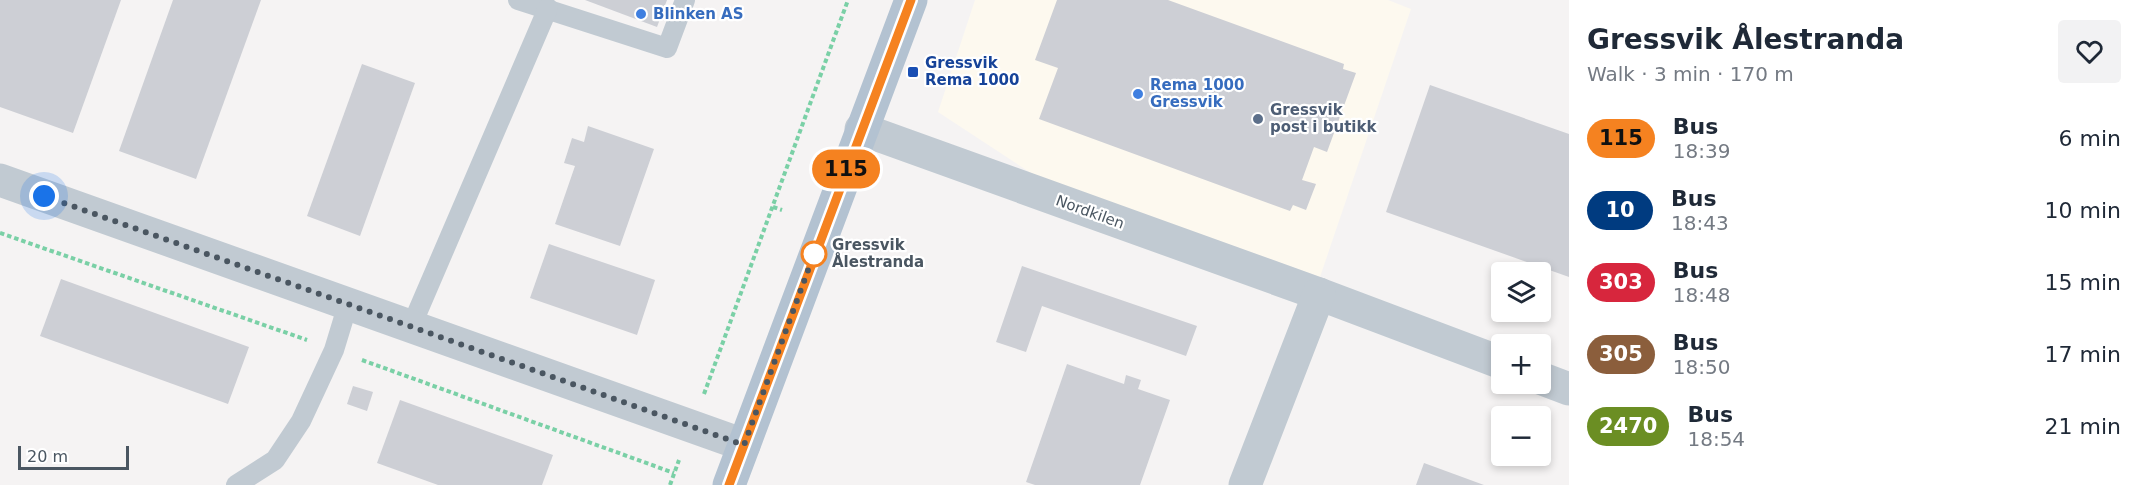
<!DOCTYPE html>
<html lang="en">
<head>
<meta charset="utf-8">
<style>
	body { margin:0; font-family:"DejaVu Sans",sans-serif; background:#f2f2f3; color:#1f2937; height:100vh; display:flex; flex-direction:column; font-size:22px; white-space:nowrap }
	* { box-sizing:border-box; margin:0 }
	p { font-size:20px; color:#747a83 }
	.icon { flex:none; width:33px; height:33px; fill:none; stroke:currentColor; stroke-width:2; stroke-linecap:round; stroke-linejoin:round }
	.map { position:relative; flex:1; overflow:hidden }
	.panel { display:flex; flex-direction:column; background:#fff; width:570px }
	.panel>* { flex:none }
	.badge { padding:0 12px; border-radius:20px; font-size:21px; line-height:39px }
	.tools { position:absolute; left:1491px; top:262px; display:grid; gap:12px }
	.tools a { display:grid; place-items:center; width:60px; height:60px; border-radius:6px; background:#fff; box-shadow:0 3px 9px #0003; font-size:30px }
	.scale { position:absolute; left:18px; bottom:15px; width:111px; box-sizing:border-box; padding-left:6px; border:3px solid #4a5661; border-top:0; font-size:16px; line-height:21px; white-space:nowrap; color:#4a5661; -webkit-text-stroke:4px #fff; paint-order:stroke }
	.you { position:absolute; width:30px; height:30px; margin:-15px; border:4px solid #fff; border-radius:50%; background:#1a73e8; box-shadow:0 0 0 9px #1a73e833 }
	.map>.badge { position:absolute; translate:-50% -50%; box-shadow:0 0 0 3px #fff }
	.round { display:grid; place-items:center; flex:none; width:63px; height:63px; border-radius:6px; background:#f2f2f3 }
	.headline { display:flex; align-items:center; justify-content:space-between; height:102px; padding:0 18px }
	h1 { font-size:28px; font-weight:700; line-height:45px }
	ul { padding:0; list-style:none }
	li { display:flex; align-items:center; gap:18px; height:72px; padding:0 18px }
	li div { flex:1 }
	li b { display:block; font-size:22px }
	li em { font-style:normal }
	li .badge { min-width:66px; font-weight:700; text-align:center }
	main { display:flex; flex:1; min-height:0 }
	.map>svg:first-child { display:block }
	.commercial { fill:#fdf9ef }
	.building { fill:#cdcfd5 }
	.lines { fill:none; stroke-linecap:round; stroke-linejoin:round }
	.path { stroke:#7ad0a6; stroke-width:4; stroke-dasharray:4.5 3; stroke-linecap:butt }
	.service { stroke:#c1cad2; stroke-width:20 }
	.minor { stroke:#c1cad2; stroke-width:33 }
	.primary { stroke:#b3c2d1; stroke-width:33 }
	.line-casing { stroke:#fff; stroke-width:14 }
	.line { stroke:#f58220; stroke-width:9 }
	.walk { stroke:#4a5661; stroke-width:6; stroke-dasharray:0 10.8 }
	.shop-dot { fill:#3f7fe0; stroke:#fff; stroke-width:2 }
	.transit-dot { fill:#1a4fb4; stroke:#fff; stroke-width:2 }
	.service-dot { fill:#5c6f8a; stroke:#fff; stroke-width:2 }
	.stop-dot { fill:#fff; stroke:#f58220; stroke-width:3 }
	.labels { text-anchor:middle; dominant-baseline:central; stroke-width:4.5; stroke-linejoin:round; paint-order:stroke }
	.shop-label { font-size:15px; font-weight:bold; fill:#366cbe; stroke:#fff; text-anchor:start }
	.transit-label { font-size:15px; font-weight:bold; fill:#164399; stroke:#fff; text-anchor:start }
	.service-label { font-size:15px; font-weight:bold; fill:#4e5e75; stroke:#fff; text-anchor:start }
	.street-label { font-size:15px; fill:#4a5661; stroke:#fff }
	.stop-label { font-size:15px; font-weight:bold; fill:#4a5661; stroke:#fff; text-anchor:start }
</style>
</head>
<body>
<main>
<div class="map">
<svg width="1569" height="485" viewBox="0 0 1569 485">
	<rect width="100%" height="100%" fill="#f5f3f3"/>
	<!-- commercial -->
	<path class="commercial" d="M975,0H1388L1411,9L1320,277L1034,175L938,112Z"/>
	<!-- building -->
	<g class="building">
		<path d="M0,0H121L73,133L0,107Z"/>
		<path d="M173,0H261L196,179L119,151Z"/>
		<path d="M585,0H667L657,27Z"/>
		<path d="M1057,0H1168L1344,64L1343,69L1356,73L1327,152L1314,147L1302,180L1316,184L1306,210L1293,205L1290,211L1039,119L1058,68L1035,60Z"/>
		<path d="M362,64L415,83L360,236L307,216Z"/>
		<path d="M1430,85L1569,134V277L1386,212Z"/>
		<path d="M588,126L654,149L620,246L555,224L575,166L564,163L572,138L584,142Z"/>
		<path d="M549,244L655,280L637,335L530,298Z"/>
		<path d="M1022,266L1197,326L1186,356L1042,306L1026,352L996,342Z"/>
		<path d="M61,279L249,347L228,404L40,336Z"/>
		<path d="M1067,364L1124,384L1126,375L1141,380L1138,389L1170,400L1140,485H1035L1026,482Z"/>
		<path d="M353,386L373,392L367,411L347,404Z"/>
		<path d="M400,400L553,455L542,485H438L377,463Z"/>
		<path d="M1424,463L1484,485H1416Z"/>
	</g>
	<g class="lines">
		<!-- path -->
		<g class="path">
			<path d="M773,207L782,210"/>
			<path d="M0,233L307,340"/>
			<path d="M362,360L674,473"/>
			<path d="M704,394L848,0"/>
			<path d="M670,485L679,460"/>
		</g>
		<!-- service -->
		<g class="service">
			<path d="M518,0L667,48L685,0"/>
			<path d="M411,327L548,8"/>
			<path d="M236,485L275,460L301,421L334,350L348,304"/>
		</g>
		<!-- minor -->
		<g class="minor">
			<path d="M861,129L1319,294L1502,363"/>
			<path d="M0,180L744,445"/>
			<path d="M1540,378L1569,389"/>
			<path d="M1245,485L1319,294"/>
		</g>
		<!-- primary -->
		<path class="primary" d="M729,485L911,0"/>
	</g>
	<g class="lines">
		<!-- line casing -->
		<g class="line-casing">
			<path id="line" d="M729,485L911,0"/>
		</g>
		<!-- line -->
		<use href="#line" class="line"/>
		<!-- walk -->
		<path class="walk" d="M44,196L744,445L814,254"/>
	</g>
	<!-- markers -->
	<g class="shop-dot">
		<circle cx="641" cy="14" r="6"/>
		<circle cx="1138" cy="94" r="6"/>
	</g>
	<rect class="transit-dot" x="907" y="66" width="12" height="12" rx="3"/>
	<circle class="service-dot" cx="1258" cy="119" r="6"/>
	<circle class="stop-dot" cx="814" cy="254" r="12"/>
	<g class="labels">
		<!-- shop labels -->
		<g class="shop-label">
			<text x="653" y="14">Blinken AS</text>
			<text x="1150" y="85">Rema 1000<tspan x="1150" dy="17">Gressvik</tspan></text>
		</g>
		<!-- transit labels -->
		<g class="transit-label">
			<text x="925" y="63">Gressvik<tspan x="925" dy="17">Rema 1000</tspan></text>
		</g>
		<!-- service labels -->
		<g class="service-label">
			<text x="1270" y="110">Gressvik<tspan x="1270" dy="17">post i butikk</tspan></text>
		</g>
		<!-- street labels -->
		<g class="street-label">
			<text transform="translate(1090 212) rotate(20)">Nordkilen</text>
		</g>
		<!-- stop labels -->
		<g class="stop-label">
			<text x="832" y="245">Gressvik<tspan x="832" dy="17">Ålestranda</tspan></text>
		</g>
	</g>
</svg>
<div class="tools">
<a><svg class="icon" aria-label="layers" viewBox="0 0 24 24"><path d="M12 4l9 5-9 5-9-5zM3 14l9 5 9-5"/></svg></a>
<a>+</a>
<a>−</a>
</div>
<div class="scale">20 m</div>
<div class="you" style="left:44px;top:196px"></div>
<b class="badge" style="left:846px;top:169px;background:#f58220;color:#111">115</b>
</div>
<section class="panel">
<div class="headline"><div><h1>Gressvik Ålestranda</h1><p>Walk · 3 min · 170 m</p></div><a class="round"><svg class="icon" aria-label="heart" viewBox="0 0 24 24"><path d="M12 20l-8-8c-3-5 5-10 8-4 3-6 11-1 8 4z"/></svg></a></div>
<ul>
<li><span class="badge" style="background:#f58220;color:#111">115</span><div><b>Bus</b><p>18:39</p></div><em>6 min</em></li>
<li><span class="badge" style="background:#003b80;color:#fff">10</span><div><b>Bus</b><p>18:43</p></div><em>10 min</em></li>
<li><span class="badge" style="background:#d7263d;color:#fff">303</span><div><b>Bus</b><p>18:48</p></div><em>15 min</em></li>
<li><span class="badge" style="background:#8b5e3c;color:#fff">305</span><div><b>Bus</b><p>18:50</p></div><em>17 min</em></li>
<li><span class="badge" style="background:#6b8e23;color:#fff">2470</span><div><b>Bus</b><p>18:54</p></div><em>21 min</em></li>
</ul>
</section>
</main>
</body>
</html>
